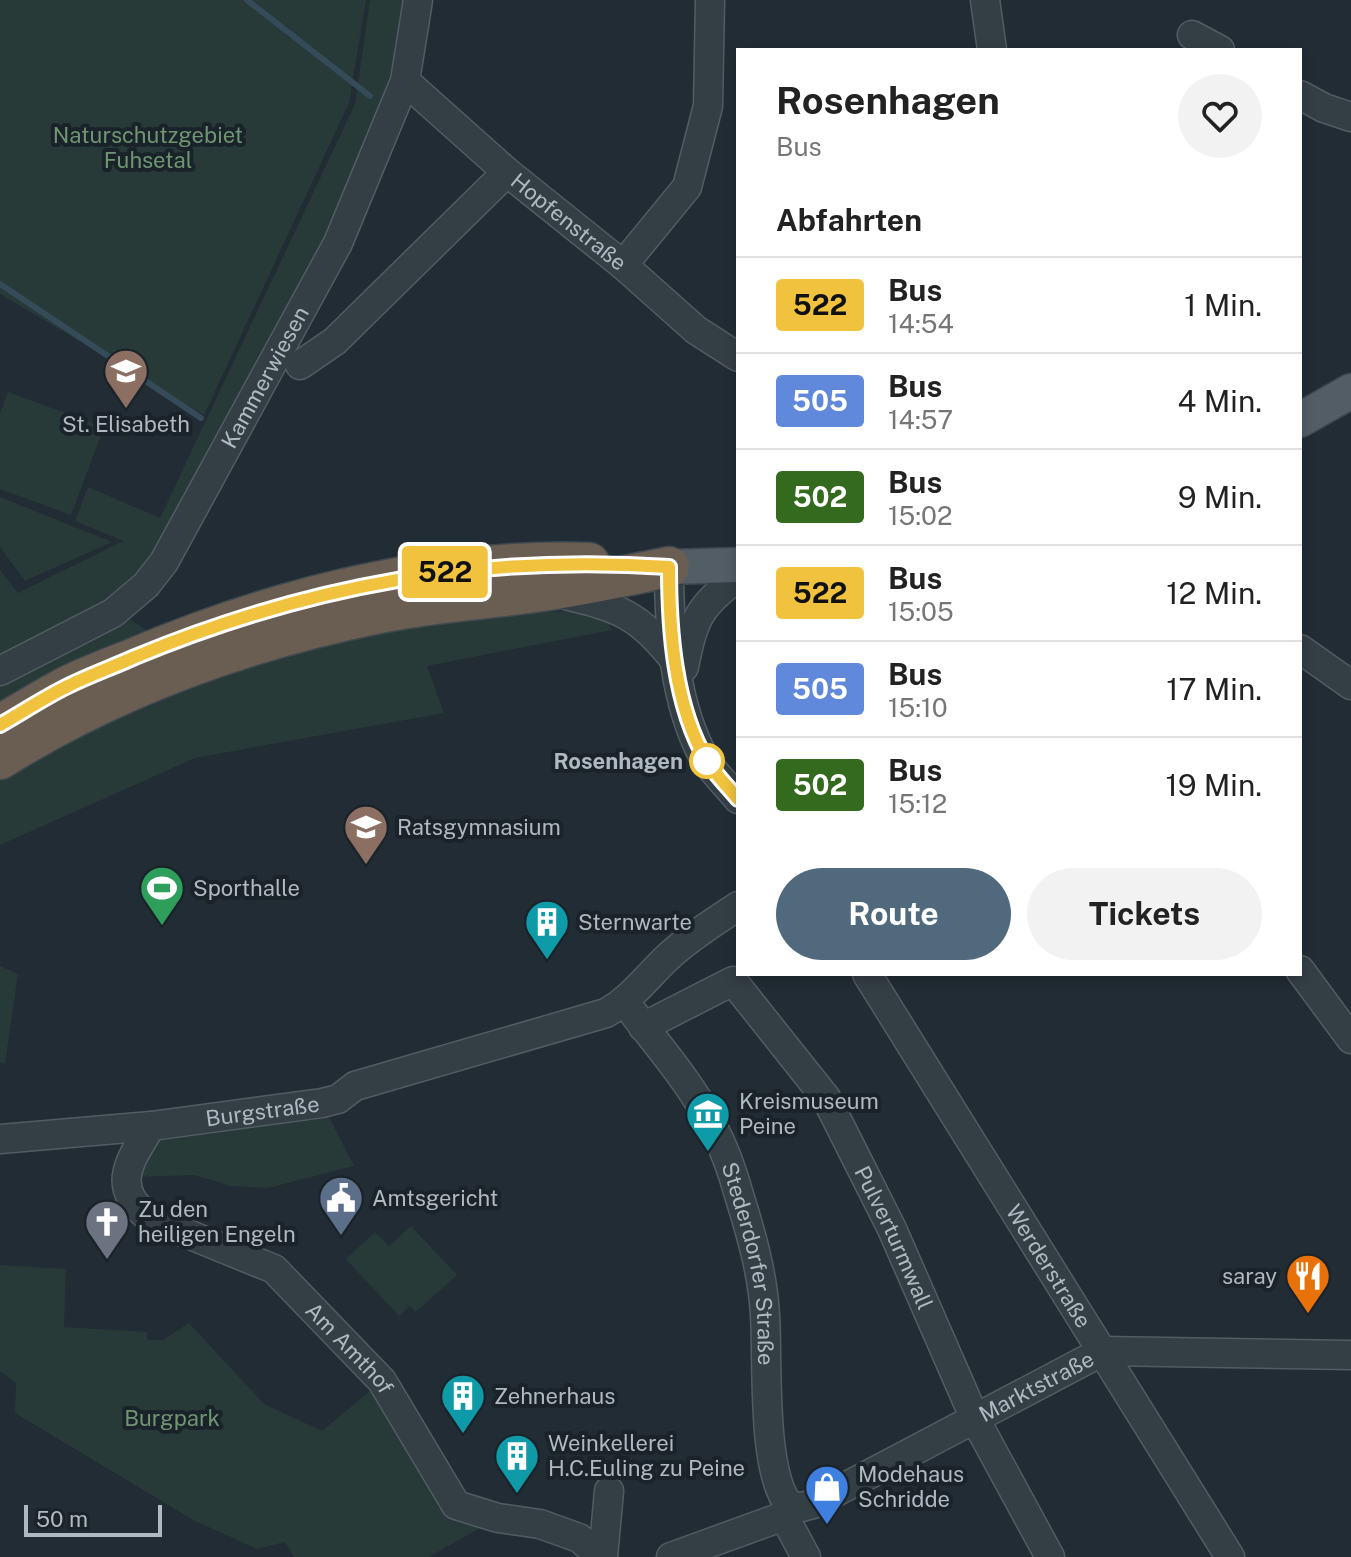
<!DOCTYPE html>
<html lang="de">
<head>
<meta charset="utf-8">
<style>
	body { margin:0; font-family:"Public Sans",sans-serif; background:#f2f2f2; color:#222; height:100vh; display:flex; flex-direction:column; font-size:30px; white-space:nowrap }
	* { box-sizing:border-box; margin:0 }
	p { font-size:26px; color:#767676 }
	.icon { flex:none; width:44px; height:44px; fill:none; stroke:currentColor; stroke-width:2; stroke-linecap:round; stroke-linejoin:round }
	.map { position:relative; flex:1; overflow:hidden }
	.details { position:absolute; left:736px; top:48px; width:566px; height:928px; display:flex; flex-direction:column; background:#fff; border-radius:0px; box-shadow:0 4px 12px #0003 }
	.details>* { flex:none }
	.badge { padding:0 16px; border-radius:6px; font-size:28px; line-height:52px }
	.scale { position:absolute; left:24px; bottom:20px; width:138px; box-sizing:border-box; padding-left:8px; border:4px solid #afb9c2; border-top:0; font-size:22px; line-height:28px; white-space:nowrap; color:#afb9c2; -webkit-text-stroke:6px #1a2329; paint-order:stroke }
	.map>.badge { position:absolute; translate:-50% -50%; box-shadow:0 0 0 4px #fff }
	h2 { padding:0 40px; font-size:30px; line-height:72px }
	.round { display:grid; place-items:center; flex:none; width:84px; height:84px; border-radius:42px; background:#f2f2f2 }
	.head { display:flex; align-items:center; justify-content:space-between; height:136px; padding:0 40px }
	h1 { font-size:38px; font-weight:700; line-height:60px }
	.action { display:flex; gap:16px; margin-top:auto; padding:16px 40px }
	.action a { flex:1; height:92px; border-radius:48px; background:#50697d; color:#fff; font-size:32px; font-weight:700; line-height:92px; text-align:center }
	.action a+a { background:#f2f2f2; color:#222 }
	ul { padding:0; list-style:none }
	li { display:flex; align-items:center; gap:24px; height:96px; padding:0 40px; border-top:2px solid #e0e0e0 }
	li div { flex:1 }
	li b { display:block; font-size:30px }
	li em { font-style:normal }
	li .badge { min-width:88px; font-weight:700; text-align:center }
	.map>svg:first-child { display:block }
	.green { fill:#273a37 }
	.lines { fill:none; stroke-linecap:round; stroke-linejoin:round }
	.stream { stroke:#364b5a; stroke-width:6 }
	.minor-casing { stroke:#525c63; stroke-width:31 }
	.major-casing { stroke:#3e474e; stroke-width:37 }
	.highway-casing { stroke:#3f494f; stroke-width:43 }
	.minor { stroke:#343e45; stroke-width:28 }
	.major { stroke:#525d65; stroke-width:34 }
	.highway { stroke:#6a5d52; stroke-width:40 }
	.line-casing { stroke:#fff; stroke-width:18 }
	.line { stroke:#f0c23d; stroke-width:12 }
	.stop-dot { fill:#fff; stroke:#f0c23d; stroke-width:4 }
	.labels { text-anchor:middle; dominant-baseline:central; stroke-width:8; stroke-linejoin:round; paint-order:stroke }
	.park-label { font-size:22px; fill:#709573; stroke:#1a2329 }
	.street-label { font-size:22px; fill:#afb9c2; stroke:#1a2329 }
	.poi-label { font-size:22px; fill:#afb9c2; stroke:#1a2329; text-anchor:start }
	.stop-label { font-size:22px; font-weight:bold; fill:#afb9c2; stroke:#1a2329; text-anchor:end }
</style>
</head>
<body>
<div class="map">
<svg width="1351" height="1557" viewBox="0 0 1351 1557">
	<rect width="100%" height="100%" fill="#212c34"/>
	<!-- green -->
	<g class="green">
		<path d="M0,0H366L349,103L204,415L0,294Z"/>
		<path d="M370,0H408L400,47L347,193L280,334L137,581L112,608L204,667L380,619L600,610L612,630L427,666L444,713L195,758L0,845V570L18,593L123,541L75,521L88,487L160,518L355,104Z"/>
		<path d="M8,392L104,427L71,515L0,489V413Z"/>
		<path d="M0,497L112,542L25,581L0,547Z"/>
		<path d="M0,966L18,974L5,1064L0,1062Z"/>
		<path d="M327,1113L354,1166L268,1188L230,1186L195,1175L136,1177L155,1133Z"/>
		<path d="M411,1226L457,1275L416,1312L410,1306L399,1316L346,1259L375,1232L389,1246Z"/>
		<path d="M0,1265L66,1269L64,1327L147,1332V1340H163L189,1323L264,1404L322,1431L382,1381L445,1488L498,1518L429,1557H294L285,1542L257,1549L195,1521L15,1413L16,1383L0,1371Z"/>
	</g>
	<g class="lines">
		<!-- stream -->
		<g class="stream">
			<path d="M247,0L370,96"/>
			<path d="M0,284L201,418"/>
		</g>
		<!-- minor casing -->
		<g class="minor-casing">
			<g id="minor">
				<path d="M985,0L992,50"/>
				<path d="M1192,35L1220,50"/>
				<path id="s1" d="M405,81L507,172L623,265L696,330L738,357"/>
				<path d="M1300,95L1324,108L1351,117"/>
				<path d="M623,265L687,187L708,106L710,0"/>
				<path d="M300,365L335,341L507,172"/>
				<path d="M669,567C669,629 674,706 706,761C715,774 728,787 738,799"/>
				<path d="M561,594C619,608 638,613 676,662"/>
				<path d="M1300,649L1351,685"/>
				<path d="M684,667C693,622 698,605 738,578"/>
				<path id="s2" d="M0,671L113,613L146,585L164,562L338,243L405,81L418,0"/>
				<path d="M1300,970L1351,1039"/>
				<path id="s3" d="M867,974L1230,1557"/>
				<path id="s4" d="M625,1002C655,1043 691,1082 713,1127C724,1148 733,1173 739,1195C751,1233 763,1275 765,1315C768,1359 761,1474 790,1506L802,1507L813,1504L1103,1351L1351,1355"/>
				<path id="s5" d="M643,1027L733,981L826,1098L892,1229L975,1419L1050,1557"/>
				<path id="s6" d="M151,1126C128,1163 110,1188 151,1219L274,1269L382,1381L456,1505L498,1518L540,1524L579,1538L602,1557"/>
				<path id="s7" d="M0,1139L151,1126L322,1103L338,1099L355,1086L606,1013C631,999 646,978 667,958C688,938 713,923 738,906"/>
				<path d="M603,1557L609,1491"/>
				<path d="M671,1557L784,1516L806,1557"/>
			</g>
		</g>
		<!-- major casing -->
		<g class="major-casing">
			<g id="major">
				<path d="M1300,420L1351,391"/>
				<path d="M669,567L738,565"/>
			</g>
		</g>
		<!-- highway casing -->
		<g class="highway-casing">
			<g id="highway">
				<path d="M0,725C23,712 45,698 68,686C88,676 109,668 130,660C273,599 432,558 589,563"/>
				<path d="M0,759C115,687 247,640 380,613C436,601 493,599 549,590C589,584 629,575 669,567"/>
			</g>
		</g>
		<!-- minor -->
		<use href="#minor" class="minor"/>
		<!-- major -->
		<use href="#major" class="major"/>
		<!-- highway -->
		<use href="#highway" class="highway"/>
	</g>
	<g class="lines">
		<!-- line casing -->
		<g class="line-casing">
			<path id="line" d="M0,725C23,712 45,697 68,686C90,675 113,667 135,657C309,585 481,554 669,567C669,629 674,706 707,761C715,774 728,787 738,799"/>
		</g>
		<!-- line -->
		<use href="#line" class="line"/>
	</g>
	<!-- icons -->
	<defs>
		<g id="school-pin" transform="scale(2.3)"><path d="M0 17L-7.5 6A9.5 9.5 0 1 1 7.5 6Z" fill="#8d6e63" stroke="#1a2329"/><path d="M0-5L7-2L0 1L-7-2ZM-4 1L0 2.5L4 1V4Q0 6-4 4Z" fill="#fff"/></g>
		<g id="stadium-pin" transform="scale(2.3)"><path d="M0 17L-7.5 6A9.5 9.5 0 1 1 7.5 6Z" fill="#2e9e5b" stroke="#1a2329"/><path d="M0-5a6.5 5 0 1 0 0 10a6.5 5 0 1 0 0-10ZM-3.5-1.8h7v3.6h-7Z" fill="#fff"/></g>
		<g id="building-pin" transform="scale(2.3)"><path d="M0 17L-7.5 6A9.5 9.5 0 1 1 7.5 6Z" fill="#0f9aa8" stroke="#1a2329"/><path d="M-4-6H4V6H1V3H-1V6H-4ZM-2.5-4.3h1.7v1.8h-1.7ZM.8-4.3h1.7v1.8H.8ZM-2.5-1h1.7V.8h-1.7ZM.8-1h1.7V.8H.8Z" fill="#fff"/></g>
		<g id="museum-pin" transform="scale(2.3)"><path d="M0 17L-7.5 6A9.5 9.5 0 1 1 7.5 6Z" fill="#0f9aa8" stroke="#1a2329"/><path d="M0-6L6-3V-2H-6V-3ZM-5-1h2V3h-2ZM-1-1h2V3h-2ZM3-1h2V3H3ZM-6 4H6V6H-6Z" fill="#fff"/></g>
		<g id="civic-pin" transform="scale(2.3)"><path d="M0 17L-7.5 6A9.5 9.5 0 1 1 7.5 6Z" fill="#5c6f8a" stroke="#1a2329"/><path d="M-.6-6.5H3V-4.5H.6V-3L4-1V1h2V6H-6V1h2V-1L-.6-3ZM-1.2 2.5V6h2.4V2.5Z" fill="#fff"/></g>
		<g id="church-pin" transform="scale(2.3)"><path d="M0 17L-7.5 6A9.5 9.5 0 1 1 7.5 6Z" fill="#6b7280" stroke="#1a2329"/><path d="M-1.2-6h2.4v3.5h3.3v2.4h-3.3V6h-2.4V-.1h-3.3v-2.4h3.3Z" fill="#fff"/></g>
		<g id="restaurant-pin" transform="scale(2.3)"><path d="M0 17L-7.5 6A9.5 9.5 0 1 1 7.5 6Z" fill="#e8710a" stroke="#1a2329"/><path d="M-5-6h1v4h1v-4h1v4h1v-4h1v5L-1.5 .5V6h-2V.5L-5-1ZM5-6V6H3V1.5H1.5Q1.5-4 5-6Z" fill="#fff"/></g>
		<g id="shop-pin" transform="scale(2.3)"><path d="M0 17L-7.5 6A9.5 9.5 0 1 1 7.5 6Z" fill="#3f7fe0" stroke="#1a2329"/><path d="M-5-2.5h2.3a2.7 3.5 0 0 1 5.4 0H5L5.5 6h-11ZM-1.5-2.5h3a1.5 2.3 0 0 0-3 0Z" fill="#fff"/></g>
	</defs>
	<g fill-rule="evenodd">
		<use href="#school-pin" x="126" y="371"/>
		<use href="#school-pin" x="366" y="827"/>
		<use href="#stadium-pin" x="162" y="888"/>
		<use href="#building-pin" x="547" y="922"/>
		<use href="#museum-pin" x="708" y="1114"/>
		<use href="#civic-pin" x="341" y="1198"/>
		<use href="#church-pin" x="107" y="1222"/>
		<use href="#restaurant-pin" x="1308" y="1276"/>
		<use href="#building-pin" x="463" y="1396"/>
		<use href="#building-pin" x="517" y="1456"/>
		<use href="#shop-pin" x="827" y="1487"/>
	</g>
	<!-- markers -->
	<circle class="stop-dot" cx="707" cy="761" r="16"/>
	<g class="labels">
		<!-- park labels -->
		<g class="park-label">
			<text x="148" y="135">Naturschutzgebiet<tspan x="148" dy="25">Fuhsetal</tspan></text>
			<text x="172" y="1418">Burgpark</text>
		</g>
		<!-- street labels -->
		<g class="street-label">
			<text stroke="none"><textPath href="#s1" startOffset="216">Hopfenstraße</textPath></text>
			<text stroke="none"><textPath href="#s2" startOffset="410">Kammerwiesen</textPath></text>
			<text stroke="none"><textPath href="#s7" startOffset="264">Burgstraße</textPath></text>
			<text stroke="none"><textPath href="#s5" startOffset="406">Pulverturmwall</textPath></text>
			<text stroke="none"><textPath href="#s4" startOffset="296">Stederdorfer Straße</textPath></text>
			<text stroke="none"><textPath href="#s3" startOffset="344">Werderstraße</textPath></text>
			<text stroke="none"><textPath href="#s6" startOffset="350">Am Amthof</textPath></text>
			<text stroke="none"><textPath href="#s4" startOffset="820">Marktstraße</textPath></text>
		</g>
		<!-- poi labels -->
		<g class="poi-label">
			<text x="126" y="424" text-anchor="middle">St. Elisabeth</text>
			<text x="397" y="827">Ratsgymnasium</text>
			<text x="193" y="888">Sporthalle</text>
			<text x="578" y="922">Sternwarte</text>
			<text x="739" y="1101">Kreismuseum<tspan x="739" dy="25">Peine</tspan></text>
			<text x="372" y="1198">Amtsgericht</text>
			<text x="138" y="1209">Zu den<tspan x="138" dy="25">heiligen Engeln</tspan></text>
			<text x="1277" y="1276" text-anchor="end">saray</text>
			<text x="494" y="1396">Zehnerhaus</text>
			<text x="548" y="1443">Weinkellerei<tspan x="548" dy="25">H.C.Euling zu Peine</tspan></text>
			<text x="858" y="1474">Modehaus<tspan x="858" dy="25">Schridde</tspan></text>
		</g>
		<!-- stop labels -->
		<g class="stop-label">
			<text x="683" y="761">Rosenhagen</text>
		</g>
	</g>
</svg>
<div class="scale">50 m</div>
<b class="badge" style="left:445px;top:572px;background:#f0c23d;color:#111">522</b>
<section class="details">
<div class="head"><div><h1>Rosenhagen</h1><p>Bus</p></div><a class="round"><svg class="icon" aria-label="heart" viewBox="0 0 24 24"><path d="M12 20l-8-8c-3-5 5-10 8-4 3-6 11-1 8 4z"/></svg></a></div>
<h2>Abfahrten</h2>
<ul>
<li><span class="badge" style="background:#f0c23d;color:#111">522</span><div><b>Bus</b><p>14:54</p></div><em>1 Min.</em></li>
<li><span class="badge" style="background:#6089dc;color:#fff">505</span><div><b>Bus</b><p>14:57</p></div><em>4 Min.</em></li>
<li><span class="badge" style="background:#336a1d;color:#fff">502</span><div><b>Bus</b><p>15:02</p></div><em>9 Min.</em></li>
<li><span class="badge" style="background:#f0c23d;color:#111">522</span><div><b>Bus</b><p>15:05</p></div><em>12 Min.</em></li>
<li><span class="badge" style="background:#6089dc;color:#fff">505</span><div><b>Bus</b><p>15:10</p></div><em>17 Min.</em></li>
<li><span class="badge" style="background:#336a1d;color:#fff">502</span><div><b>Bus</b><p>15:12</p></div><em>19 Min.</em></li>
</ul>
<div class="action"><a>Route</a><a>Tickets</a></div>
</section>
</div>
</body>
</html>
